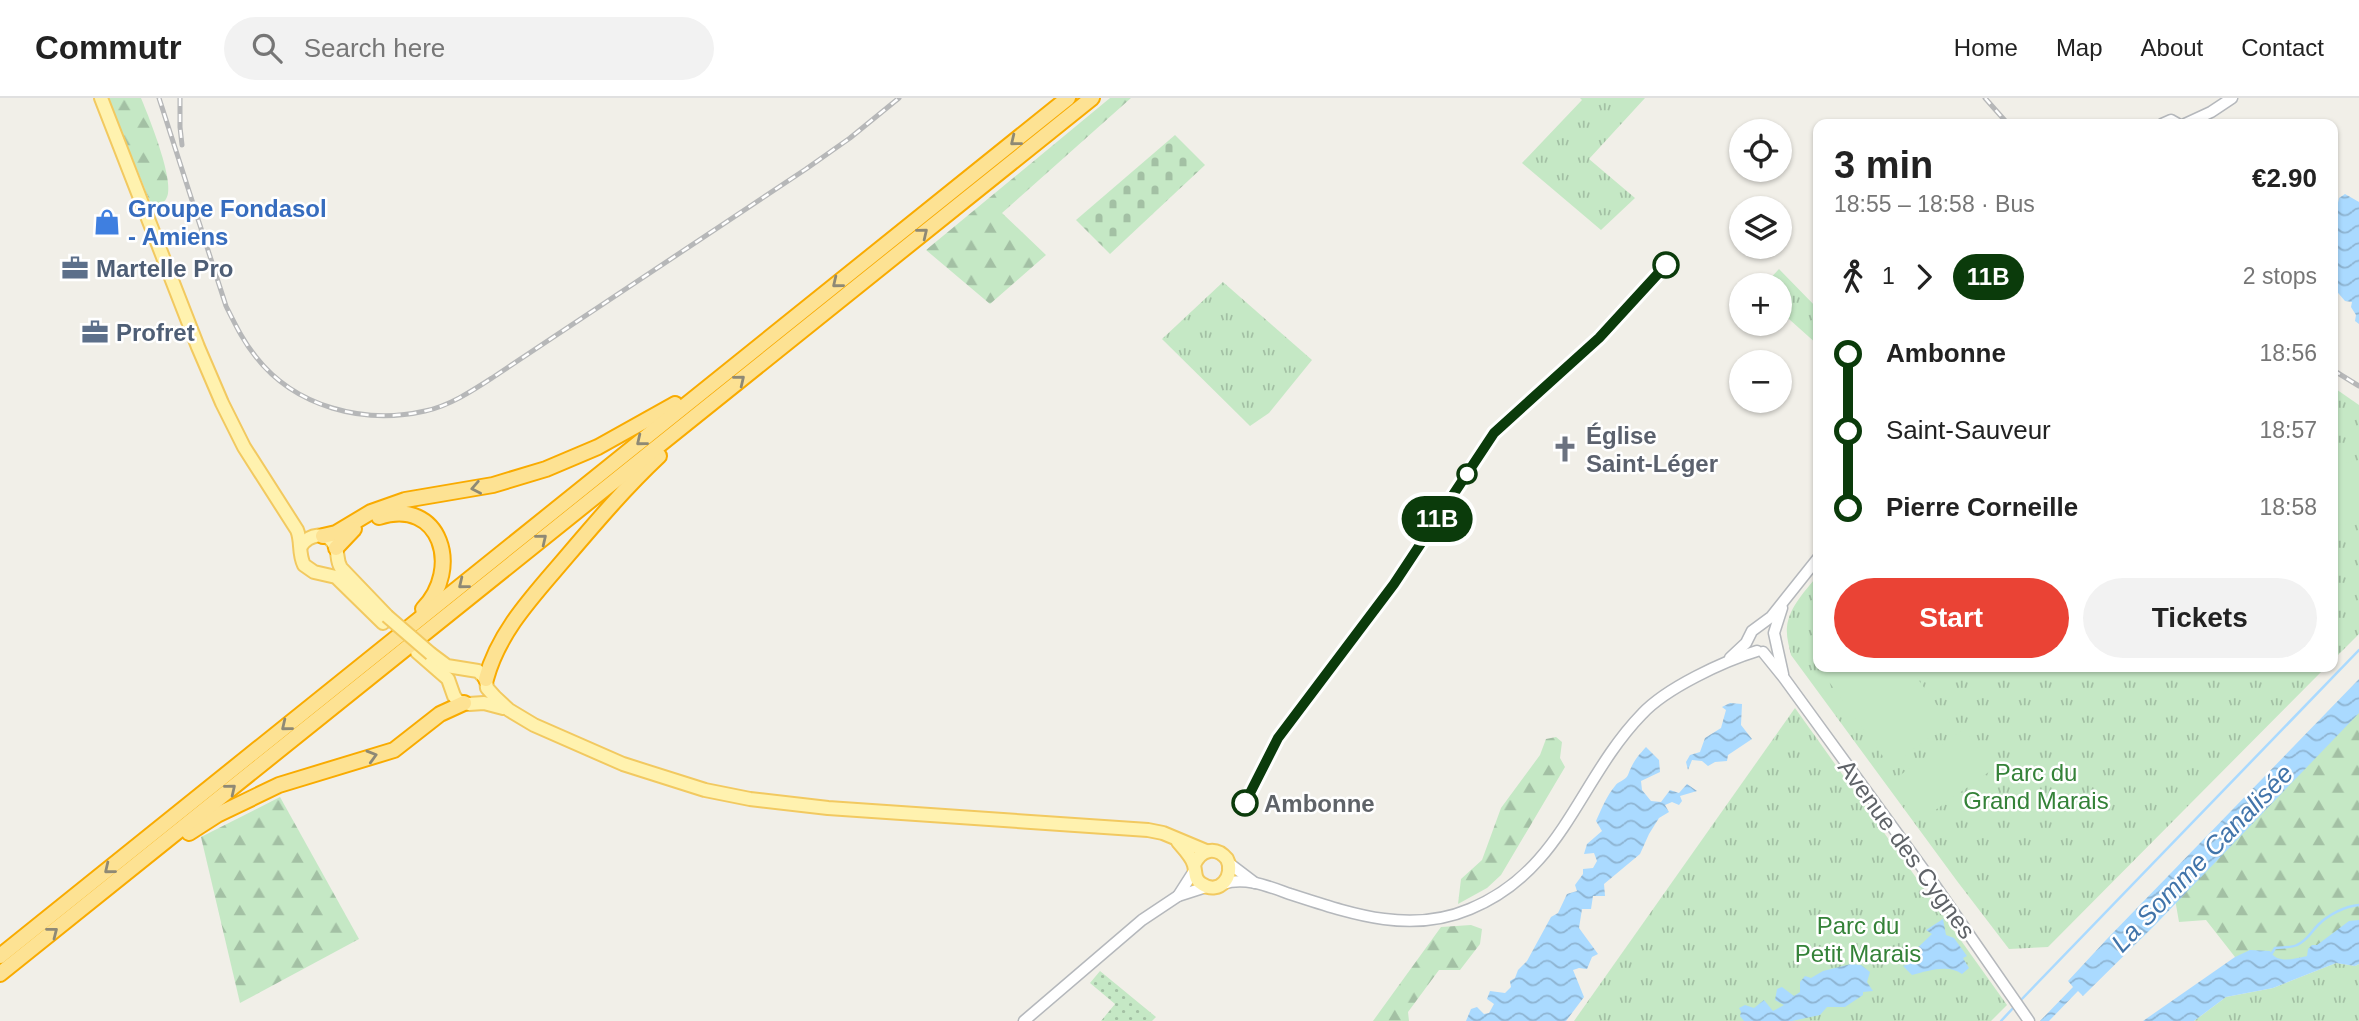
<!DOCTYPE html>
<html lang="en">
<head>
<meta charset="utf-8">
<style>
	body { margin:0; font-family:Helvetica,sans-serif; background:#f2f2f2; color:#222; height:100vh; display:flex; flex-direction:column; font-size:26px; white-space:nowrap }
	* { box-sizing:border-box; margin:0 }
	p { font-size:23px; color:#767676 }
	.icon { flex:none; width:38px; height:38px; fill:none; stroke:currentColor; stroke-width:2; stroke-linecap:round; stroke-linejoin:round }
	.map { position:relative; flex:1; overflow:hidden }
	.drawer { position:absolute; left:1813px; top:21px; width:525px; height:553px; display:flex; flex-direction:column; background:#fff; border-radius:14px; box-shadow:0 2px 5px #0004 }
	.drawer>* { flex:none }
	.badge { padding:0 14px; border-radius:23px; font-size:24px; line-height:46px }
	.buttons { position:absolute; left:1729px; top:21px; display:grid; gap:14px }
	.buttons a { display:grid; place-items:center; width:63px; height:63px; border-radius:50%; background:#fff; box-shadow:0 2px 5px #0004; font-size:35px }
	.map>.badge { position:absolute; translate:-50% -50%; box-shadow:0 0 0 4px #fff }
	.legs { display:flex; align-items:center; gap:10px; height:77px; padding:0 21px; font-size:23px }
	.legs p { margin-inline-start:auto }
	.overview { display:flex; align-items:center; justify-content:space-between; height:119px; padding:0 21px }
	h1 { font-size:38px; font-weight:700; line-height:52px }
	.button { display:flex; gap:14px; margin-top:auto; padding:14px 21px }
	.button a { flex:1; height:80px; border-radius:42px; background:#ea4335; color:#fff; font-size:28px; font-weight:700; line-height:80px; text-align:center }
	.button a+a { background:#f2f2f2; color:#222 }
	ul { padding:0 21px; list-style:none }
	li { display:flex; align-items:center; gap:24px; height:77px; font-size:26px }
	li i { display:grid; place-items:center; width:10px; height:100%; margin:0 9px; background:currentColor }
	li i::after { content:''; width:18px; height:18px; margin:-9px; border:5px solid; border-radius:50%; background:#fff }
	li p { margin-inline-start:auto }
	li:first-child i { background:linear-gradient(#0000 50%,currentColor 0) }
	li:last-child i { background:linear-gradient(currentColor 50%,#0000 0) }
	header { display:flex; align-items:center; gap:42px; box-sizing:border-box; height:98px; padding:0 35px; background:#fff; border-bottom:2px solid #e0e0e0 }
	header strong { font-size:33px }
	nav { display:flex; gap:38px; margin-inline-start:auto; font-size:24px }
	.search { width:490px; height:63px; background:#f2f2f2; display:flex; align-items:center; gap:18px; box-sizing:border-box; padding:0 24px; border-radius:38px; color:#767676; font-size:26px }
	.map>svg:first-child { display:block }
	.grass { fill:url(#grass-tufts) }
	.forest { fill:url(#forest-firs) }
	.cemetery { fill:url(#cemetery-stones) }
	.garden { fill:url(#garden-dots) }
	.pitch { fill:#c5e8c5 }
	.water { fill:url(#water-waves) }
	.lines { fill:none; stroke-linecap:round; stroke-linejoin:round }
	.stream { stroke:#aadaff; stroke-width:2.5 }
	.minor-casing { stroke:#b5b8bc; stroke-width:13 }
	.major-casing { stroke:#f2c960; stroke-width:16 }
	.highway-casing { stroke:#f9ab00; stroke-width:18 }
	.minor { stroke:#fff; stroke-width:10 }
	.major { stroke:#fff2af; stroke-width:12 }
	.highway { stroke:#fde293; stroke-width:14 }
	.rail-casing { stroke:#b6b7b8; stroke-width:5 }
	.rail { stroke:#fff; stroke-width:2.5; stroke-dasharray:8; stroke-linecap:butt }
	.major-bridge-casing { stroke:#f2c960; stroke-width:16; stroke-linecap:butt }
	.major-bridge { stroke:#fff2af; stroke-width:12 }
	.oneway { stroke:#8e8975 }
	.line-1-casing { stroke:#fff; stroke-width:16 }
	.line-1 { stroke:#0b3b0b; stroke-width:10 }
	.stop-1-dot { fill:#fff; stroke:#0b3b0b; stroke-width:3.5 }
	.labels { text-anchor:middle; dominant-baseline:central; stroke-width:5; stroke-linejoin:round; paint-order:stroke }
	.shop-label { font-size:24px; font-weight:bold; fill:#366cbe; stroke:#fff; text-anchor:start }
	.service-label { font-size:24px; font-weight:bold; fill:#4e5e75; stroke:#fff; text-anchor:start }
	.worship-label { font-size:24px; font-weight:bold; fill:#5b616d; stroke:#fff; text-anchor:start }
	.park-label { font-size:24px; fill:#348238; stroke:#fff }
	.stop-label { font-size:24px; font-weight:bold; fill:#5f6368; stroke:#fff; text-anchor:start }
	.street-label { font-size:24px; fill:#5f6368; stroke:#fff }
	.water-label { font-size:26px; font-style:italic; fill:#4174aa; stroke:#fff }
</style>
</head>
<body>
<header>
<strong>Commutr</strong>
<div class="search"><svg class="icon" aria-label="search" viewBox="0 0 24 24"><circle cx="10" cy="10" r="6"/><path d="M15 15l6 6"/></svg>Search here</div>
<nav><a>Home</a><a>Map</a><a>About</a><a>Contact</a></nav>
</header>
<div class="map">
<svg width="2359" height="923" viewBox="0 0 2359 923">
	<defs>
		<pattern id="grass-tufts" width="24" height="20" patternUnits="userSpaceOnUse" patternTransform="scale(1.75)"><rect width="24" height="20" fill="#c5e8c5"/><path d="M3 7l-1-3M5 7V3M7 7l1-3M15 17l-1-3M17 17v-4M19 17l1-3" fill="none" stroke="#a3c0a4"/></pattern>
		<pattern id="forest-firs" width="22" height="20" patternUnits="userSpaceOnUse" patternTransform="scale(1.75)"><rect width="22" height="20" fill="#c5e8c5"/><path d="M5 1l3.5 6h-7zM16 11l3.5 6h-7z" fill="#a3c0a4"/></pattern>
		<pattern id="cemetery-stones" width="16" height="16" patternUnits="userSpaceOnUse" patternTransform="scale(1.75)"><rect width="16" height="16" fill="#c5e8c5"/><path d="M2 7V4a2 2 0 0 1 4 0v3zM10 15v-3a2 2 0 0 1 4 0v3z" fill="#a3c0a4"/></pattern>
		<pattern id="garden-dots" width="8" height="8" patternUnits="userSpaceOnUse" patternTransform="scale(1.75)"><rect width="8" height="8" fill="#c5e8c5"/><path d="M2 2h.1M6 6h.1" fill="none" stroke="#a3c0a4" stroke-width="1.8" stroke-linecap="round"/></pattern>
		<pattern id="water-waves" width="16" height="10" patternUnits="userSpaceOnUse" patternTransform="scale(1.75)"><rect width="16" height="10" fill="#aadaff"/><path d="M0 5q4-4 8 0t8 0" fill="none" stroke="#8eb4d2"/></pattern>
	</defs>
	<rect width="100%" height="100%" fill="#f1efe8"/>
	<!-- grass -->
	<g class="grass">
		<path d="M1580,0H1645L1589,61L1635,100L1601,132L1522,65L1582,2Z"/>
		<path d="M1779,171L1818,211V247L1780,213V187H1764Z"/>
		<path d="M1223,184L1312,262L1269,315L1250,328L1162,241Z"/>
		<path d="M2333,289L2359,307V536L2333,562Z"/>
		<path d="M1818,477V569H2326L2048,849L2009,851L1957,783L1791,557C1789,548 1786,538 1787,529C1789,509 1806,492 1818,477Z"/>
		<path d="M1795,610L2007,907L1991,923H1574Z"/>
		<path d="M2336,865L2355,868L2359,866V923H2194L2226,899L2273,890Z"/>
	</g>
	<!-- forest -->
	<g class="forest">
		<path d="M108,0H141C148,17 177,87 166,101C164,105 157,109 153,111Z"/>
		<path d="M1110,0H1131L1002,115L1046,157L990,206L926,152Z"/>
		<path d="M2359,613V836L2289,867L2235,859L2206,822L2179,824L2175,801Z"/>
		<path d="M1556,639L1562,644L1560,660L1565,669L1501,777L1487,790L1458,806L1461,781L1482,762L1501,710L1540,657L1546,641Z"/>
		<path d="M280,699L359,841L240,905L201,739Z"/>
		<path d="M1471,827L1482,831L1480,846L1460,872H1439L1408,914L1409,923H1373L1441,829Z"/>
	</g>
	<!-- cemetery -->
	<path class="cemetery" d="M1175,37L1205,67L1110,156L1076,122Z"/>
	<!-- garden -->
	<path class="garden" d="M1100,873L1156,919L1152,923H1101L1115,906L1090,885Z"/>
	<!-- pitch -->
	<g class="pitch">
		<path d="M2359,363V425L2333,427V366Z"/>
		<path d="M1821,569H1909L1950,625L1890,668L1819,570Z"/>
		<path d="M1964,631L1993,671L1927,718L1899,678Z"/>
	</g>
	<!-- water -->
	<g class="water">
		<path d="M2345,96L2359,104V226L2355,223L2356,217L2351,209L2352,204L2345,203L2333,189V129L2339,100Z"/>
		<path d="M2359,581V615L2155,827L2083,898L2078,893L2049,923H2040L2073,889L2068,883L2106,842Z"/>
		<path d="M1730,605L1742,606L1741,627L1752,641L1728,657L1727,663L1715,664L1708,668L1702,663L1692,662L1688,672L1686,664L1690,657L1700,654L1705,640L1721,630L1726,612L1722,609Z"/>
		<path d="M1646,649L1659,662L1660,674L1641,683L1642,692L1651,703L1661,704L1670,692L1679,695L1687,686L1697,693L1680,698L1682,703L1679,707L1672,704L1665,707L1669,714L1659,720L1649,736L1640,756L1604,786L1605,798H1593L1591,811H1582L1579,830L1598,856L1592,859L1587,871L1579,870L1573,872L1584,899L1566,923H1466L1471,911L1477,909L1484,916L1489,915L1494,906L1487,901L1490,893L1505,895L1511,889L1510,883L1515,880L1518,872L1527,863L1551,819L1558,815L1567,796L1577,793L1575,787L1583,776V771L1593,770L1597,763L1594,755L1584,756L1587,746L1602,733L1596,723C1601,712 1607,697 1615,688C1618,683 1625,683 1628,677C1633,664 1636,660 1646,649Z"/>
		<path d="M1943,821L1946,837L1954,840L1967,858L1963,860L1969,870L1962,876C1948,866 1928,873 1912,877L1903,868L1908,866L1910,857L1932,836L1926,832Z"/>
		<path d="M2359,822V866L2355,868L2336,865L2273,890L2226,899L2194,923H2143L2235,859L2250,852L2270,853C2277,866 2293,861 2307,858L2308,851L2312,847H2317L2349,823Z"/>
		<path d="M1851,866L1861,867L1870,874L1867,884L1873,893L1863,894V897L1845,909H1827L1820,917L1792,923H1744L1740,918L1741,914L1739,910L1745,907L1754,910L1764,902L1773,913L1784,907L1775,902L1777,891L1782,889L1794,898L1800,894V884L1805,878L1811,880L1823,873Z"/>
	</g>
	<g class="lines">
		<!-- stream -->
		<g class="stream">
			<path d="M2272,855L2275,850C2282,849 2291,850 2297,847C2308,842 2311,834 2318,827C2328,817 2345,808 2359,807"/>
			<path d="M2020,903L2359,552"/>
			<path d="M2001,923L2015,908"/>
		</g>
		<!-- minor casing -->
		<g class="minor-casing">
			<g id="minor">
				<path d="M2162,26L2171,22L2178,26"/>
				<path d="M2185,26L2211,14L2232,0"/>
				<path d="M1782,510L1774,535L1783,576"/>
				<path d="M1763,554L1784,580L1934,786L2029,923"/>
				<path d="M1730,560L1746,545L1752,533L1771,519L1818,460"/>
				<path d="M1230,766L1255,785"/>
				<path d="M1223,786C1245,778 1270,789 1290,796C1349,815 1409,837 1470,811C1563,773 1578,682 1642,616C1666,590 1724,563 1757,553"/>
				<path d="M1178,798L1194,773"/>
				<path d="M1024,923L1142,822L1178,798L1206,789"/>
			</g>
		</g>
		<!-- major casing -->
		<g class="major-casing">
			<g id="major">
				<path d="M101,0L198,249L222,305L244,349L297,432C302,444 298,455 304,467L314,474L336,479L383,525"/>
				<path d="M301,448C309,436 328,432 335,448C339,456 336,462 341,470L387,518"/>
				<path d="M417,554L448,581L454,598L458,603L469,606L484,605L503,610"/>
				<path d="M431,556L447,568L478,573L486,581L487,590L495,599L509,612L534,627L623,666L705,692L750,701L828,710L1148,732L1163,735L1206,753"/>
				<path d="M1178,744C1183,750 1192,759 1194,767C1196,775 1194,781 1202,786C1220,798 1235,777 1227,761C1216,748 1201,751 1194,767"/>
			</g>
		</g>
		<!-- highway casing -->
		<g class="highway-casing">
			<g id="highway">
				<path d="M379,419C441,399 462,471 423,511"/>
				<path d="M323,438L336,435L371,414L405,402L493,387L546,371L598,349L675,306"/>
				<path d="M336,450L354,431"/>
				<path d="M486,581C499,532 536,495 568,457C597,423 626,389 659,358"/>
				<path d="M189,735L217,717L279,687L394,652L440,616L464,605"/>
				<path d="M0,858L1068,0"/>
				<path d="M0,876L1092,0"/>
			</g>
		</g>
		<!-- minor -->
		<use href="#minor" class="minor"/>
		<!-- major -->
		<use href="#major" class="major"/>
		<!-- highway -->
		<use href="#highway" class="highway"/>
		<!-- rail casing -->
		<g class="rail-casing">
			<g id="rail">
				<path d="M159,0L226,208C235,226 243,243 256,259C295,309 364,327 425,313C449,308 472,293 492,280L806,71L850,40L899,0"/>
				<path d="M180,0V29L182,47"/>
				<path d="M1985,0L2008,26"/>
				<path d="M2333,272L2359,288"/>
			</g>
		</g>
		<!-- rail -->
		<use href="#rail" class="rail"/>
		<!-- major-bridge casing -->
		<g class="major-bridge-casing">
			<path id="major-bridge" d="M387,518L431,556"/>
		</g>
		<!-- major-bridge -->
		<use href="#major-bridge" class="major-bridge"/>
	</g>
	<!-- one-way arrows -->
	<defs><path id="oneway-chevron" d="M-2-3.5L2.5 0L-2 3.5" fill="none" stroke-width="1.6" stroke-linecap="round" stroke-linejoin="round" transform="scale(1.75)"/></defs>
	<g class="oneway">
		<use href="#oneway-chevron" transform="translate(1015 43) rotate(141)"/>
		<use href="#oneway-chevron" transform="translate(923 135) rotate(-39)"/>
		<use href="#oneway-chevron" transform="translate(837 185) rotate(141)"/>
		<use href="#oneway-chevron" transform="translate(740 282) rotate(-39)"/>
		<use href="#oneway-chevron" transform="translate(641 343) rotate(141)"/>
		<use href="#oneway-chevron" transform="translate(476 390) rotate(169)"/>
		<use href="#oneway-chevron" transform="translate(542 441) rotate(-39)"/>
		<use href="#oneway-chevron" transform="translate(463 486) rotate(141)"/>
		<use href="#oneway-chevron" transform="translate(286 628) rotate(141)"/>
		<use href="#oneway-chevron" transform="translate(372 658) rotate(-16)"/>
		<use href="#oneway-chevron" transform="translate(231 691) rotate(-39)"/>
		<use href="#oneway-chevron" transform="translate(109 771) rotate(141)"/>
		<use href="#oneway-chevron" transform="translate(53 834) rotate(-38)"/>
	</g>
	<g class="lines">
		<!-- line-1 casing -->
		<g class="line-1-casing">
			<path id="line-1" d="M1245,705L1278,640L1394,486L1494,335L1599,240L1666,167"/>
		</g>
		<!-- line-1 -->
		<use href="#line-1" class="line-1"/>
	</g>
	<!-- icons -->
	<defs>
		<g id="shop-bare" transform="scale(2.1)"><path d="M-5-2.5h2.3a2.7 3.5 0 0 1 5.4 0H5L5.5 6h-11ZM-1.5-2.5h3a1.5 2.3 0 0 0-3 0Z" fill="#3f7fe0" stroke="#fff" stroke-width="2.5" paint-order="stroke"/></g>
		<g id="office-bare" transform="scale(2.1)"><path d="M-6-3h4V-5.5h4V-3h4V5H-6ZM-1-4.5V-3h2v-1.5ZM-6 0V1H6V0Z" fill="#5c6f8a" stroke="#fff" stroke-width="2.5" paint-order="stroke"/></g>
		<g id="church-bare" transform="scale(2.1)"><path d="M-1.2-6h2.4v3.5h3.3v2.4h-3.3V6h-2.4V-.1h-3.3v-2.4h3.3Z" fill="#6b7280" stroke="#fff" stroke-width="2.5" paint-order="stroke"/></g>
	</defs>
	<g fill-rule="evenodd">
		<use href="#shop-bare" x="107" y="124"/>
		<use href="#office-bare" x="75" y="170"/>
		<use href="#office-bare" x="95" y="234"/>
		<use href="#church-bare" x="1565" y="351"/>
	</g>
	<!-- markers -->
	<g class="stop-1-dot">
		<circle cx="1666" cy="167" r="12"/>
		<circle cx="1467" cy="376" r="9"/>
		<circle cx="1245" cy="705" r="12"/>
	</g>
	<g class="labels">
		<!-- shop labels -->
		<g class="shop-label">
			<text x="128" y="110">Groupe Fondasol<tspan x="128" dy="28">- Amiens</tspan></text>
		</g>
		<!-- service labels -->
		<g class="service-label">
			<text x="96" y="170">Martelle Pro</text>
			<text x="116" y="234">Profret</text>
		</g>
		<!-- worship labels -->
		<g class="worship-label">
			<text x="1586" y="337">Église<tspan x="1586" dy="28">Saint-Léger</tspan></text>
		</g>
		<!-- park labels -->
		<g class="park-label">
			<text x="2036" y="674">Parc du<tspan x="2036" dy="28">Grand Marais</tspan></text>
			<text x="1858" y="827">Parc du<tspan x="1858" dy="28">Petit Marais</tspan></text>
		</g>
		<!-- stop labels -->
		<g class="stop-label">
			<text x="1264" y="705">Ambonne</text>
		</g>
		<!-- street labels -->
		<g class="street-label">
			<text transform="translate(1907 751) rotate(54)">Avenue des Cygnes</text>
		</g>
		<!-- water labels -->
		<g class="water-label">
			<text transform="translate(2202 760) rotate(-46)">La Somme Canalisée</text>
		</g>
	</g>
</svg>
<div class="buttons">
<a><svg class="icon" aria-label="locate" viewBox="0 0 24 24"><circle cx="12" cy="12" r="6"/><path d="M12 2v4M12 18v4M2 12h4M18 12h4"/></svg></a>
<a><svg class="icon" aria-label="layers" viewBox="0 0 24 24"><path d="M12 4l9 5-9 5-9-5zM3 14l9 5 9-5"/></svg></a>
<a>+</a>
<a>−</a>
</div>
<b class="badge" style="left:1437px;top:421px;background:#0b3b0b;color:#fff">11B</b>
<section class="drawer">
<div class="overview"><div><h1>3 min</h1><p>18:55 – 18:58 · Bus</p></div><b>€2.90</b></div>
<div class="legs"><svg class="icon" aria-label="walk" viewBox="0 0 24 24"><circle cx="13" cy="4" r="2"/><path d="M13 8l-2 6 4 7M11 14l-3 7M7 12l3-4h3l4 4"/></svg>1<svg class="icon" aria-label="forward" viewBox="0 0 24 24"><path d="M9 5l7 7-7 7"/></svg><b class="badge" style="background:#0b3b0b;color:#fff">11B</b><p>2 stops</p></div>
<ul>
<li><i style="color:#0b3b0b"></i><b>Ambonne</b><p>18:56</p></li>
<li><i style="color:#0b3b0b"></i><span>Saint-Sauveur</span><p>18:57</p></li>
<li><i style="color:#0b3b0b"></i><b>Pierre Corneille</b><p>18:58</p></li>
</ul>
<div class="button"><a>Start</a><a>Tickets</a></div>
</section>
</div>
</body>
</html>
